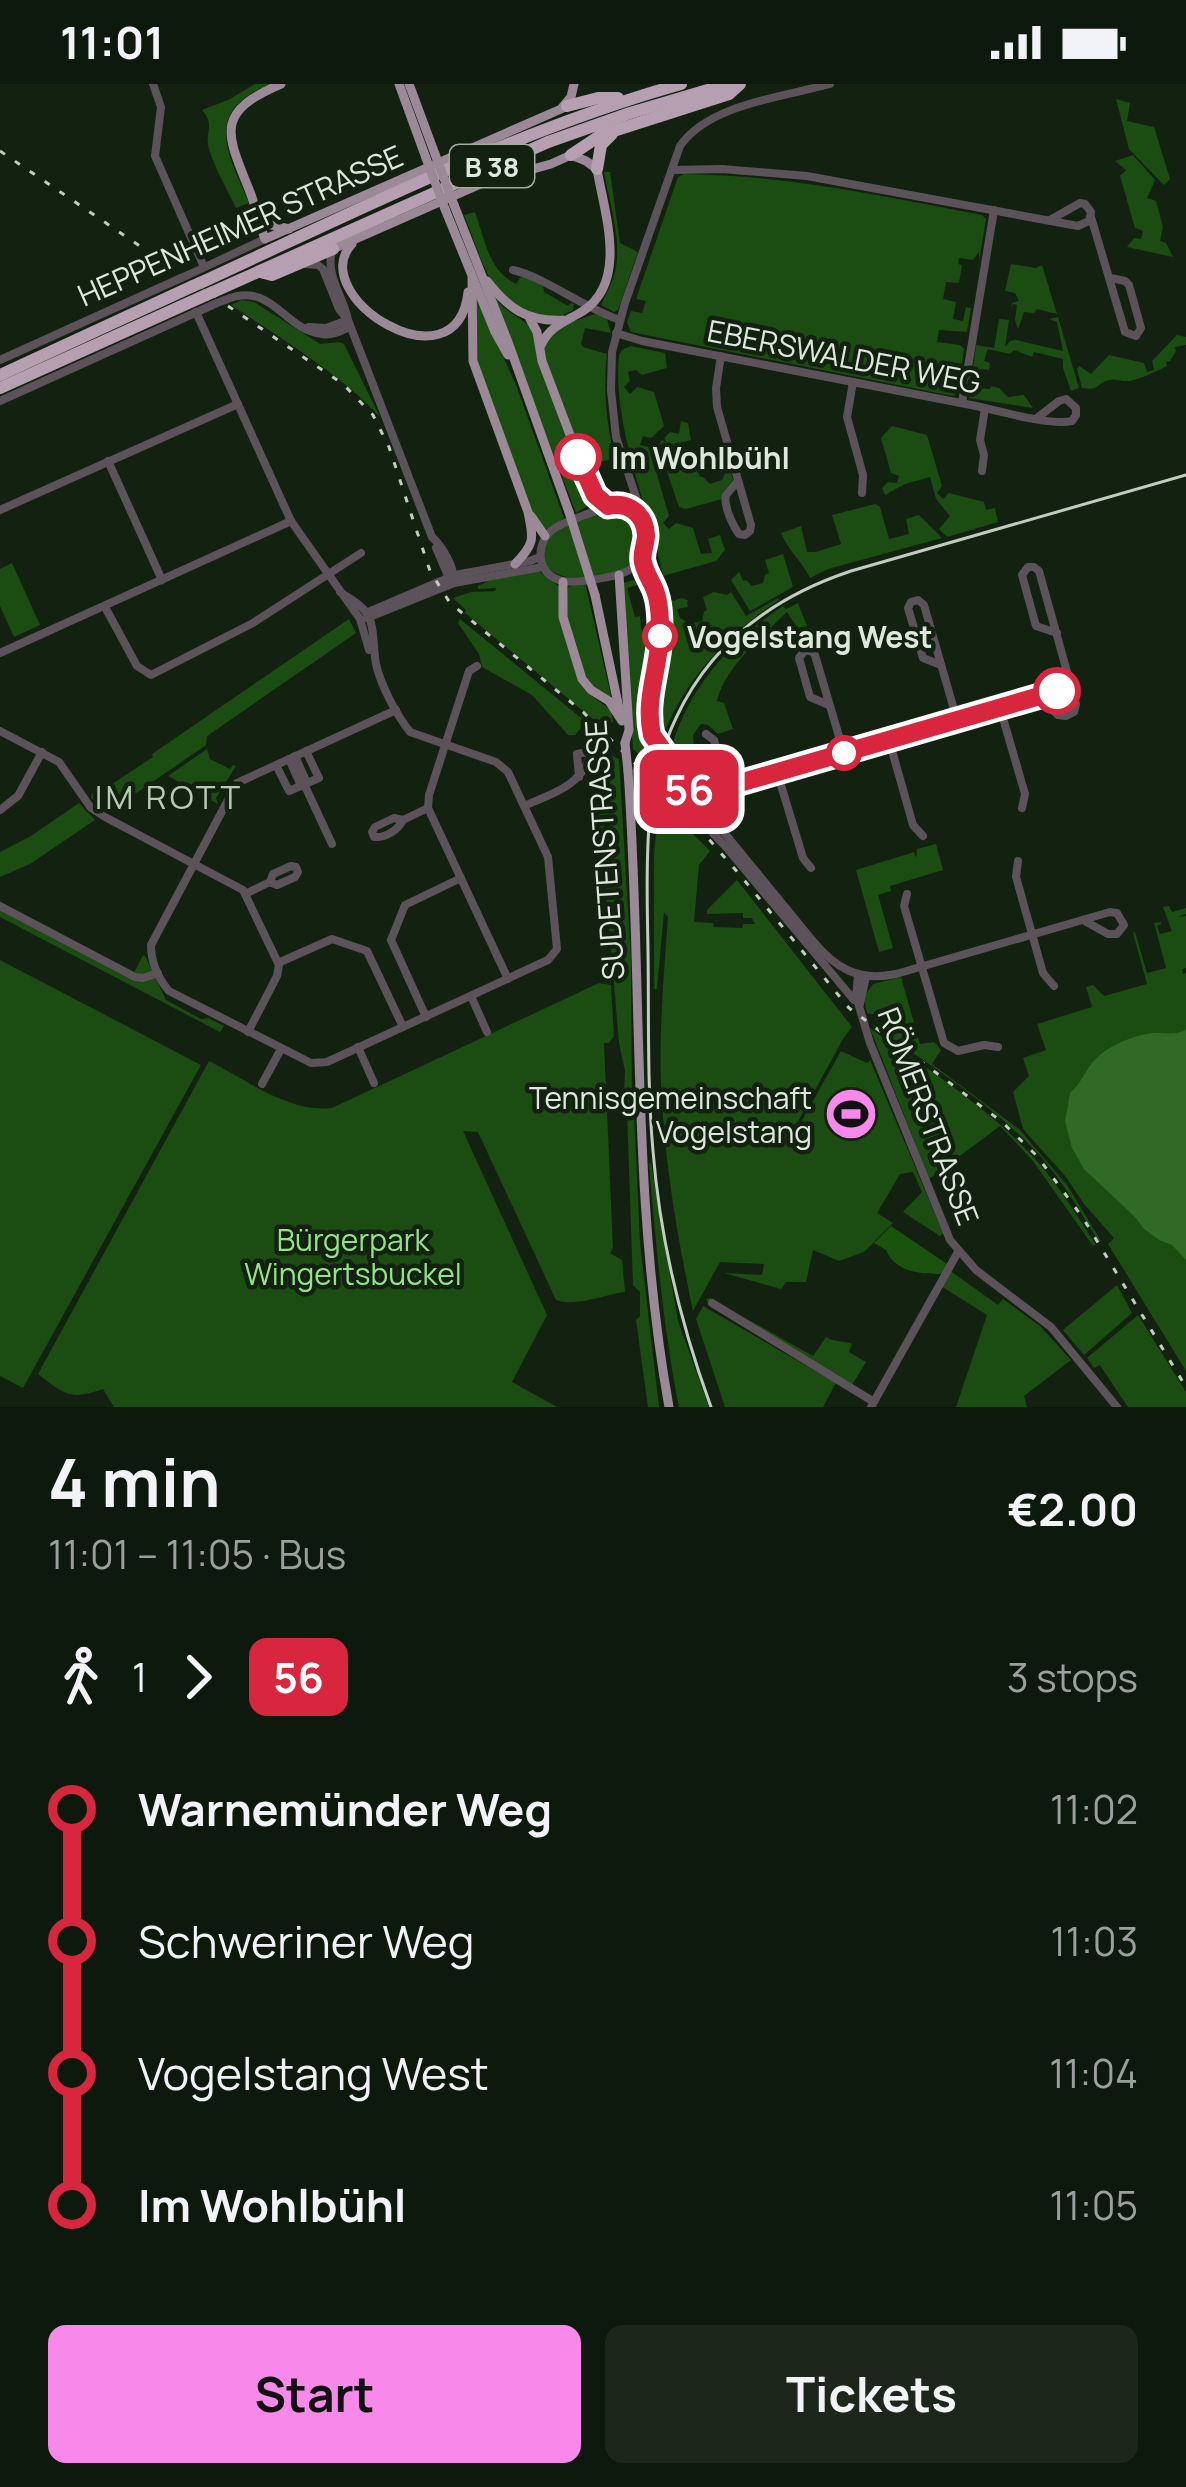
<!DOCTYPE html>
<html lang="en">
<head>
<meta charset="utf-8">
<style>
	body { margin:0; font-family:Manrope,sans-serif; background:#1c261b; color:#f1f3f6; height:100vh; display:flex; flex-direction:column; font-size:45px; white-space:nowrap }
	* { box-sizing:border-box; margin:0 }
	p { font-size:39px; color:#9ba09d }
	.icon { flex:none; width:66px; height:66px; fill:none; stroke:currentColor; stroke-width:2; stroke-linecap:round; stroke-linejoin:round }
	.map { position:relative; height:1323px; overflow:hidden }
	.drawer { display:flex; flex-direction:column; background:#0e190d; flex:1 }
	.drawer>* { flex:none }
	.badge { padding:0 24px; border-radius:18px; font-size:42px; line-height:78px }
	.map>.badge { position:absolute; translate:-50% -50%; box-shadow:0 0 0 6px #fff }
	.legs { display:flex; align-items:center; gap:18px; height:132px; padding:0 48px; font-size:39px }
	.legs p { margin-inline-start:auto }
	.head { display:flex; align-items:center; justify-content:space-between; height:204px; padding:0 48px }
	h1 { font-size:66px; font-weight:700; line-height:90px }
	.cta { display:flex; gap:24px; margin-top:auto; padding:24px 48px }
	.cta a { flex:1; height:138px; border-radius:18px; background:#f888ea; color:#111; font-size:48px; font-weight:700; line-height:138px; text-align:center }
	.cta a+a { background:#1c261b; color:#f1f3f6 }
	ul { padding:0 48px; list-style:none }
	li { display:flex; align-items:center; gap:42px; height:132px; font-size:45px }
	li i { display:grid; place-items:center; width:18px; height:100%; margin:0 15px; background:currentColor }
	li i::after { content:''; width:30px; height:30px; margin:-15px; border:9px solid; border-radius:50%; background:#0e190d }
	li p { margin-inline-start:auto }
	li:first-child i { background:linear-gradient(#0000 50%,currentColor 0) }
	li:last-child i { background:linear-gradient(currentColor 50%,#0000 0) }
	.status { display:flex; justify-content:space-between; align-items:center; height:84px; padding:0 60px; background:#0e190d; direction:ltr }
	.status svg { height:33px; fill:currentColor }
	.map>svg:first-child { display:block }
	.green { fill:#1b4c11 }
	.forest { fill:#19530d }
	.water { fill:#316927 }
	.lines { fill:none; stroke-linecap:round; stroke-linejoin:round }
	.minor { stroke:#5c535a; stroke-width:8 }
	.major { stroke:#9b8998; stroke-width:9 }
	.highway { stroke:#b59fb1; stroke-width:12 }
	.tram { stroke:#c2ccc0; stroke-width:3 }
	.rail { stroke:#c2ccc0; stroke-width:3; stroke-dasharray:6 12; stroke-linecap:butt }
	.minor-bridge { stroke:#5c535a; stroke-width:8 }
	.major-bridge { stroke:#9b8998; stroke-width:9 }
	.highway-bridge { stroke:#b59fb1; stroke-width:12 }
	.line-1-casing { stroke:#fff; stroke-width:27 }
	.line-1 { stroke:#d7263d; stroke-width:18 }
	.stop-1-dot { fill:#fff; stroke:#d7263d; stroke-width:6 }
	.labels { text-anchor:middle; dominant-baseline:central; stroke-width:9; stroke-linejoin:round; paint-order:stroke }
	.shield { fill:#132111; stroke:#a2aca0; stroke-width:3 }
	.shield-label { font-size:27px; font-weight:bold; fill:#dfe8dd }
	.street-label { font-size:30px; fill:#dfe8dd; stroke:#132111 }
	.stop-label { font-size:30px; font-weight:bold; fill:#dfe8dd; stroke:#132111; text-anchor:start }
	.poi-label { font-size:30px; fill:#dfe8dd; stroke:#132111; text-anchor:end }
	.park-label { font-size:30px; fill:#95e387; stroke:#132111 }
	.neighbourhood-label { font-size:33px; letter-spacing:3px; fill:#b8cbb5; stroke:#132111 }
</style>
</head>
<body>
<div class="status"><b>11:01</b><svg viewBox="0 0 49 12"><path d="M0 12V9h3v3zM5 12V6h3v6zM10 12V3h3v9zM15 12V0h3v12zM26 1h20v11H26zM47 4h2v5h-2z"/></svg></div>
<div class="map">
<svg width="1186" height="1323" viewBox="0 0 1186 1323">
	<rect width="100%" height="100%" fill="#132111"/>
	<!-- green -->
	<g class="green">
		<path d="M255,0H270C262,4 252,8 245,14C207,40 236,87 249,119L236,124C227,105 215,85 209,65C204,48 216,42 202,26L228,16Z"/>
		<path d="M1116,15L1130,19L1127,37L1154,43L1170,95L1164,101L1129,65Z"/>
		<path d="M1133,71L1155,96L1147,114L1156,117L1163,143L1160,157L1166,159L1173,173L1127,163L1134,154L1141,155L1143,147L1135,144L1120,92L1126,86L1115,77Z"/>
		<path d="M604,88H610L620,159L638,168L618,226L614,228L601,221C608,206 616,193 617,175C619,148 609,115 604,88Z"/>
		<path d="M684,90C785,91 883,112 982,131L986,135L979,178V168L973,176L959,174L958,180L962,181L959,199L946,198L943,215L956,218L953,235L963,237L966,223L971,224L967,248L939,246L937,258L960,261L964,265L957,309L953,312L631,248L627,238L631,227L642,229L646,217L636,215L678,93Z"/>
		<path d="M475,128C485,155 488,186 516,200L520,194L526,191L543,201L544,208L568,222L571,219L574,220L573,226C561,233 550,235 536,231C529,230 523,229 517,226C487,207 477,161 464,131Z"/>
		<path d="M1011,180L1036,184L1042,181L1057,230L1037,225L1034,229L1024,228L1018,245L1015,236L1017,221L1013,220L1011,225L1012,219L1019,217L1015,209L1005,207Z"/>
		<path d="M492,210L503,223L533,244L540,282L603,421L588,427L589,421L576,429Z"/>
		<path d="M476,211L516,301L564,434L545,446L533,431L478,285Z"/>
		<path d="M242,216L254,218L320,260L339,258L344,260L380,333C338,288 283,256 231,221Z"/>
		<path d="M595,230L607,235L611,249L585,244L581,260L583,263L607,270C603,306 606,338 615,374L597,379L600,401L595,402L585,366L572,346L546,277L544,265L546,254L560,242Z"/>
		<path d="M1058,233L1079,304L1071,307L1063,284V275L1034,268L1032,273L1014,266L1010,270L988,265L984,277L990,279L989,286L981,285L978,293L982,294L980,304L990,305L991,302L999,304L1008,313L1024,311L1033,324L969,314L976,261L994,264L999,235L1009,236L1005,263L1010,257L1016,256L1063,267L1057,238L1049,235Z"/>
		<path d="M1177,251L1186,253V261L1175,263L1176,267L1170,277L1166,278L1167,282C1155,288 1141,295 1129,297C1122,298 1115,294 1109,296C1096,299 1101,307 1082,304L1077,285L1079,282L1091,290L1109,271L1144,279L1147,288L1154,286L1152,277Z"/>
		<path d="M631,262L665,269L667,284L642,291L636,286L628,288L630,297L624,303L630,310L637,303L654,308L664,342L651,354L643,352L640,361L649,363L669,432L663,439L669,445L676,439L693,444L701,470L712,469L708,455L720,451L725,466L716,477L663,492C649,422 612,343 619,271L622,266Z"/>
		<path d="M681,337L688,339L691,356L676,360L680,377L704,372L706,381L697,385L700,393H703L710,400L722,396L727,386L724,376L713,381L712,374L726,371L733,396L723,408L722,415L686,425L679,423L658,361L662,356L666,358L664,354L670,348L679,350Z"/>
		<path d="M892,342L927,351L942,402L937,409L943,415L949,409L984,418L986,426L995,424L998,438L947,453L939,445L950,432L936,415L930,393L905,400L885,411L882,404L888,398L897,399L899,392L891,389L881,354Z"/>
		<path d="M875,420L880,423L889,455L909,450L906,435L919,431L942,454L828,485L810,494C801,476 788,466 781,449L801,442L807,468H816L841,460L832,431Z"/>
		<path d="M611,423C642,422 655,464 628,483C615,491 598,492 583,494C555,497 527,477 552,451C565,437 593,431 611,423Z"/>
		<path d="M783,470L793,503L750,527L731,496L739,488L743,497L746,496L752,502L763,499L765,491L769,489L765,476Z"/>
		<path d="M12,479L40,541L14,553L0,522V485Z"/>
		<path d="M536,485L561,504L580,599L589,610L611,626L613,638L608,640L594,636L465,529L466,526L453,514L471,508L495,507L496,504L478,505V502L495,494Z"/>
		<path d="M634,496H641L649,509L653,523L650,524L641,500L627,504L635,533L640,532L641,544L653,573L643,633L646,650L656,670L653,684L633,665L623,499Z"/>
		<path d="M585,499L611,612L607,613L592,604L585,595L566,533L568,503Z"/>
		<path d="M714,508L727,511L731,508L746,532L778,514L779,516C726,551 683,597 661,657L656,636L664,625L659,621L665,570L666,519L682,514L689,517L687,518L688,523L677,525L680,534L690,540L702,537L704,528L707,526L703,513Z"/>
		<path d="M798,519L810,550L804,554L787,528C764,550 723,586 717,617L724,619L733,645L718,650L708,641L701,640L693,651L694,664L688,666L689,672L683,674L686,681L681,680L682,673L670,669C686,606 730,557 783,522L786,525Z"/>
		<path d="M349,535L356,549L207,652L206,661L109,728L91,714L92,709L103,701L106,704L153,673L152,670Z"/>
		<path d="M460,535L586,638L575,651H568L532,611L482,583L479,570L458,539Z"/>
		<path d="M207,665L210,675L230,685L233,681L236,682L216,714L218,720L168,692Z"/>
		<path d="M610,671L619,675L631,876L632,1019L623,1030L625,987L619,959L596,692L598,682Z"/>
		<path d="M660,716L710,767L699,781L694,838L713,839L714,843L742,844L743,840H755L752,834H743V829L707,830V826L737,796L852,943L843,955L792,1048L795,1049L841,967L867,979L870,976L943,1149L940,1152L903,1128L922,1108L913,1088L900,1090L877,1129L893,1139L864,1168L839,1177L813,1166L806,1198H786L781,1205L724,1189L762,1191L764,1180L720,1178L693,1227C677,1151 664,1076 661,999C659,944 664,888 668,833L664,828L657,905H654V768Z"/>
		<path d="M79,719L95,736L30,780L0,793V768L31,752Z"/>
		<path d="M936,760L943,786L890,802L891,807L878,811L893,864L879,868L856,786L914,768L916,774L917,765Z"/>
		<path d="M1169,822L1172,828L1186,824V830L1177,833L1186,832V884L1182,885L1183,890L1186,889V1287L1108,1160L1114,1154L1084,1120L1066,1093L1023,1045L1013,1008L1029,992L1023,974L1046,966L1037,940L1092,923L1086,903L1093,901L1104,912L1147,900L1133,849L1135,848L1147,889L1166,884L1154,839L1161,838V840L1157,842L1160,850L1172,847L1163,823Z"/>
		<path d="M0,826L132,893L143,871L145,872L166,916L201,935L208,934L224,942L220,948L0,833Z"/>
		<path d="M0,876L201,981L23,1304L0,1292Z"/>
		<path d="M901,893L920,960L934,958L941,966L932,980L1019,1045L1067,1101L1101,1157L1099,1158C1081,1129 1064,1099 1041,1073C993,1020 929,981 871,940L891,950L896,949L886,933L867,929L864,913L873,900Z"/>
		<path d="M599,899L611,901L614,952L609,959H604L613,1164L610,1169L622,1176L625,1208C603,1211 577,1223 556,1216L478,1048L463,1047L547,1231L512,1298L557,1323H114L103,1305C70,1317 64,1310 38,1290L209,977C247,996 289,1029 332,1024Z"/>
		<path d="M870,944C927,985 990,1024 1037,1077C1060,1103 1077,1132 1096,1161L1093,1162L1033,1077L1000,1042L929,1095Z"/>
		<path d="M634,1027L640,1159L659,1323H648L636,1236L640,1232V1208L633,1201L627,1028Z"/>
		<path d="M651,1079L678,1237L709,1323H679C663,1243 656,1161 649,1080Z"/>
		<path d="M949,1186L998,1221L1003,1215L1040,1242L1071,1276L1024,1312L1027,1323H956L987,1231L941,1202Z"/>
		<path d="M1117,1201L1132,1229L1084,1271L1063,1246Z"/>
		<path d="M710,1214L813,1272L826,1253C835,1259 843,1256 852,1260L849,1268L866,1278L852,1301L709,1220L706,1215Z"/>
		<path d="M703,1222L836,1299L823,1323H725L696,1235Z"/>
		<path d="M1138,1231L1186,1308V1323H1128L1100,1281L1094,1284L1087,1274Z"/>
	</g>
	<!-- forest -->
	<path class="forest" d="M891,1142L947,1180L941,1190C920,1190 895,1188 886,1166L874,1159Z"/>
	<!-- water -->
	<path class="water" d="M1186,946V1176L1172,1161L1159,1156L1143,1144L1136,1134L1084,1085L1072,1064L1065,1037L1070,1009C1083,998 1086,982 1101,970C1115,959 1139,949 1157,949C1168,949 1174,951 1186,946Z"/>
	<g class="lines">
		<!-- minor -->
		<g class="minor">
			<path d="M153,0L161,23L155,72L204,183"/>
			<path d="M672,86L722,85L807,92L1078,142L1089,137L1091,128L1085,120L1080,119L1050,136"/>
			<path d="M1091,133L1125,248L1136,252L1141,244L1129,201L1125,197L1111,194"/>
			<path d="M332,168C325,190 344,214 348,236L432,453C443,463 455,484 454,499"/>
			<path d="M305,180L318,181L323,185L339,225L347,235"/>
			<path d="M513,186C547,194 583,224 620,236"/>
			<path d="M188,191L265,155"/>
			<path d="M225,216C272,196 283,246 322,250C332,252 341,247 350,243"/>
			<path d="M196,228L291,437L360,535L369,566"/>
			<path d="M309,243L326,244L348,236"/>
			<path d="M616,249L642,257C752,278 861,300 971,321C996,326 1049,342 1072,337L1076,331V324L1066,315L1059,317L1037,334"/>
			<path d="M721,272L716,304L717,323L751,441L750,447L745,451L739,450C733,442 723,421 726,411C727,410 736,399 737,398"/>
			<path d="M0,276L181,194"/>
			<path d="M853,298L847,333L863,391L862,409"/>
			<path d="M0,317L217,219"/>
			<path d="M962,319L994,126"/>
			<path d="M108,377L162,496"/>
			<path d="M982,387L984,371L980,356L985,324"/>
			<path d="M0,426L238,320"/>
			<path d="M639,431C625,417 615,419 597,426C584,432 567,436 555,444C535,457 535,488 559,496C572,501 619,493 631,485C635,481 640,474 642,470C649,453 641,440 640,425L616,353L611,306L612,268L625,219L680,62C709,20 783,13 830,0"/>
			<path d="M436,464L449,494"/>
			<path d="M642,473C649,500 660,517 660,546C660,597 629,651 676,691"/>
			<path d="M340,508C350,515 364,522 369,533C375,546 373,565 376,580C381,602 396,630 410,648L496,678L508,688L548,773L557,865L548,876L327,978L311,979L169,907C158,894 151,878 151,861L237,699L396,626"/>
			<path d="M105,523L137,582L151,591L253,539L361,469"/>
			<path d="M366,529L455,491L530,477L540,473"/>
			<path d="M367,534L454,499L543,483"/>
			<path d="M0,569L291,437"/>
			<path d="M941,581L923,574L908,524L911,518L918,516L924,521L957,636"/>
			<path d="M477,582L469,587L429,711L428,724L508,895"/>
			<path d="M1039,613L1058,631L1066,632L1074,628L1076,620L1039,487L1034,483H1028L1022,491L1036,542L1057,549"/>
			<path d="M829,621L810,613L799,574L805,566L814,568L844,669"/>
			<path d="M1000,624L1025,710L1022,724"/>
			<path d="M0,647L59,678L91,724L105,733L243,806L279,881L277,892L248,948"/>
			<path d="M706,650L714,656L727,702"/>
			<path d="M652,651L695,713L812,856C835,884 858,898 896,890L1110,828L1117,829L1124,841L1117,850H1108L1083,836"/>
			<path d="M889,656L913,741L923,752"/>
			<path d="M295,672L307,699"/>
			<path d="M289,675L301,702"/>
			<path d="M276,681L289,707L319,694L306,667"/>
			<path d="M777,688L803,774L811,784"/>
			<path d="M304,700L332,760"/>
			<path d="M694,713L689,719L691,726L726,763L854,916"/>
			<path d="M695,713L1071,603"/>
			<path d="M524,722C551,710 581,702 590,672L587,668L577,670L579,693"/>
			<path d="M0,726L18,712L42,668"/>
			<path d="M403,736C398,746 386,754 374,753L372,748L375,743L394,734L403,736L428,724"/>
			<path d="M1018,777L1016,793L1043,889L1054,902"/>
			<path d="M245,810L270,798L273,790L291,782L296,783L298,788L295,793L277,801L270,798"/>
			<path d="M907,810L904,822L944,959L958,967L984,961L998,963"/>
			<path d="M0,822L135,893L143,894L158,889"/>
			<path d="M278,879L332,855L367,867L403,943"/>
			<path d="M858,892L856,912L870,959L950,1156L976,1186L1051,1243L1117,1323"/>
			<path d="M471,912L487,948"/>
			<path d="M860,920L866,893"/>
			<path d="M426,933L391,856L405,821L461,794"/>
			<path d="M358,963L374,999"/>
			<path d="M262,1000L281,965"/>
			<path d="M712,1219L874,1318"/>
			<path d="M871,1323L958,1168"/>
		</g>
		<!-- major -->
		<g class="major">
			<path d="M281,0C213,29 227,50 250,108C256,123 259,140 265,155L561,25L571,13L574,0"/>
			<path d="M399,0L426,74"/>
			<path d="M409,0L435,70"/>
			<path d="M454,121L508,258L569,428"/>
			<path d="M445,125L495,248L508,271"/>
			<path d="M268,140L289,145"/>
			<path d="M352,160C304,211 457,309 468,208"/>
			<path d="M333,165L483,99L551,80L571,71L586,77L597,85C604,128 629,197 583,227C565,238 551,241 541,261"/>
			<path d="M472,194L473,277L528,428C533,454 536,459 515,480"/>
			<path d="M487,197C509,225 527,238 563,236"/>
			<path d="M530,235L537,248L542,277L589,401L594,411L608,422"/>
			<path d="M531,432L545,452"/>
			<path d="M619,491L629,646L625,659"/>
			<path d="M563,498V533L582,595L591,606L609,617L622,637"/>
			<path d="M595,511L620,629"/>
			<path d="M628,687C643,899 631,1112 669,1323"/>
		</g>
		<!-- highway -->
		<g class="highway">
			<path d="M567,22L598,14H618"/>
			<path d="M571,71L601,51L729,10L740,0"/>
			<path d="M597,85L601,61L612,50"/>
			<path d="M260,188L272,191L333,165"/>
			<path d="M200,199C357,127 514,47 681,0"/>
			<path d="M213,208L548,58L630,29L728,0"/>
			<path d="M0,291L193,202"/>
			<path d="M0,304L206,211"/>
		</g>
		<!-- tram -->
		<path class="tram" d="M711,1323C681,1241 660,1154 653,1067C647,1000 649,933 648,867C647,789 641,707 676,634C711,559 773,513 851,487L1186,391"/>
		<!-- rail -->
		<g class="rail">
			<path d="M0,67L178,188"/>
			<path d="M228,222L343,300L373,331L389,363L430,487L450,519L583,628L693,737L740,791L849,924L1001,1037L1037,1072L1083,1134L1186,1303"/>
		</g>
		<!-- minor-bridge -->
		<g class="minor-bridge">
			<path d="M181,194L188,191"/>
			<path d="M217,219L225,216"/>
		</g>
		<!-- major-bridge -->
		<g class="major-bridge">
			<path d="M435,70L454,121"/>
			<path d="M426,74L445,125"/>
			<path d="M569,428L595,511"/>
			<path d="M625,659L628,687"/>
		</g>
		<!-- highway-bridge -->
		<g class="highway-bridge">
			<path d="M193,202L200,199"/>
			<path d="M206,211L213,208"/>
		</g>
	</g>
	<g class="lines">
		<!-- line-1 casing -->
		<g class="line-1-casing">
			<path id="line-1" d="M578,373L595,411L608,422C628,417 645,430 646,451C646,461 641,468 643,478C645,488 650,495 654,504C660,518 660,535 660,550C659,585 644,616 652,651L695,712L1057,607"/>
		</g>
		<!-- line-1 -->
		<use href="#line-1" class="line-1"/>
	</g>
	<!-- icons -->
	<defs>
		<g id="stadium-disc" transform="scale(2.7)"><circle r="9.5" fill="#f888ea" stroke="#132111"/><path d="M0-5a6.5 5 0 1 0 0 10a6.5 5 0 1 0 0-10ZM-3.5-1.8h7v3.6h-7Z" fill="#111"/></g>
	</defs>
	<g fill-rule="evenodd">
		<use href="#stadium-disc" x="851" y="1030"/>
	</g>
	<!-- markers -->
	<g class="stop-1-dot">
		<circle cx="578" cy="373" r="21"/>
		<circle cx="660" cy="552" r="15"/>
		<circle cx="1057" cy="607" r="21"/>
		<circle cx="844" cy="669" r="15"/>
	</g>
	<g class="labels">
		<!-- shield labels -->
		<rect class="shield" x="450" y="61" width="84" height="42" rx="9"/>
		<g class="shield-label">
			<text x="492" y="82">B 38</text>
		</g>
		<!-- street labels -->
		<g class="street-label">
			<text transform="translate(240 141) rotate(-24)">HEPPENHEIMER STRASSE</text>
			<text transform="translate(844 272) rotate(11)">EBERSWALDER WEG</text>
			<text transform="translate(604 766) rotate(-94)">SUDETENSTRASSE</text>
			<text transform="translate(929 1032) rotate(69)">RÖMERSTRASSE</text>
		</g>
		<!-- stop labels -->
		<g class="stop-label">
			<text x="611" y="373">Im Wohlbühl</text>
			<text x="687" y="552">Vogelstang West</text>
		</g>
		<!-- poi labels -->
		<g class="poi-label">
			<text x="812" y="1013">Tennisgemeinschaft<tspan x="812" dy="34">Vogelstang</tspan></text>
		</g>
		<!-- park labels -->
		<g class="park-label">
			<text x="353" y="1155">Bürgerpark<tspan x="353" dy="34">Wingertsbuckel</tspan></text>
		</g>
		<!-- neighbourhood labels -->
		<g class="neighbourhood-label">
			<text x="169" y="712">IM ROTT</text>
		</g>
	</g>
</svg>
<b class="badge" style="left:689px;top:705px;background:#d7263d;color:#fff">56</b>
</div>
<section class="drawer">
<div class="head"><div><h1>4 min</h1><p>11:01 – 11:05 · Bus</p></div><b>€2.00</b></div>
<div class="legs"><svg class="icon" aria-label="walk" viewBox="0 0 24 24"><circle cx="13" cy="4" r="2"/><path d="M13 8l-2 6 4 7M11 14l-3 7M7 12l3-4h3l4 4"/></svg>1<svg class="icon" aria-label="forward" viewBox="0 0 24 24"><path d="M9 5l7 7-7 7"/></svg><b class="badge" style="background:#d7263d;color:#fff">56</b><p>3 stops</p></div>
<ul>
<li><i style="color:#d7263d"></i><b>Warnemünder Weg</b><p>11:02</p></li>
<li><i style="color:#d7263d"></i><span>Schweriner Weg</span><p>11:03</p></li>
<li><i style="color:#d7263d"></i><span>Vogelstang West</span><p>11:04</p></li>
<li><i style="color:#d7263d"></i><b>Im Wohlbühl</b><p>11:05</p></li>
</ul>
<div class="cta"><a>Start</a><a>Tickets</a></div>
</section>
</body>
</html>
